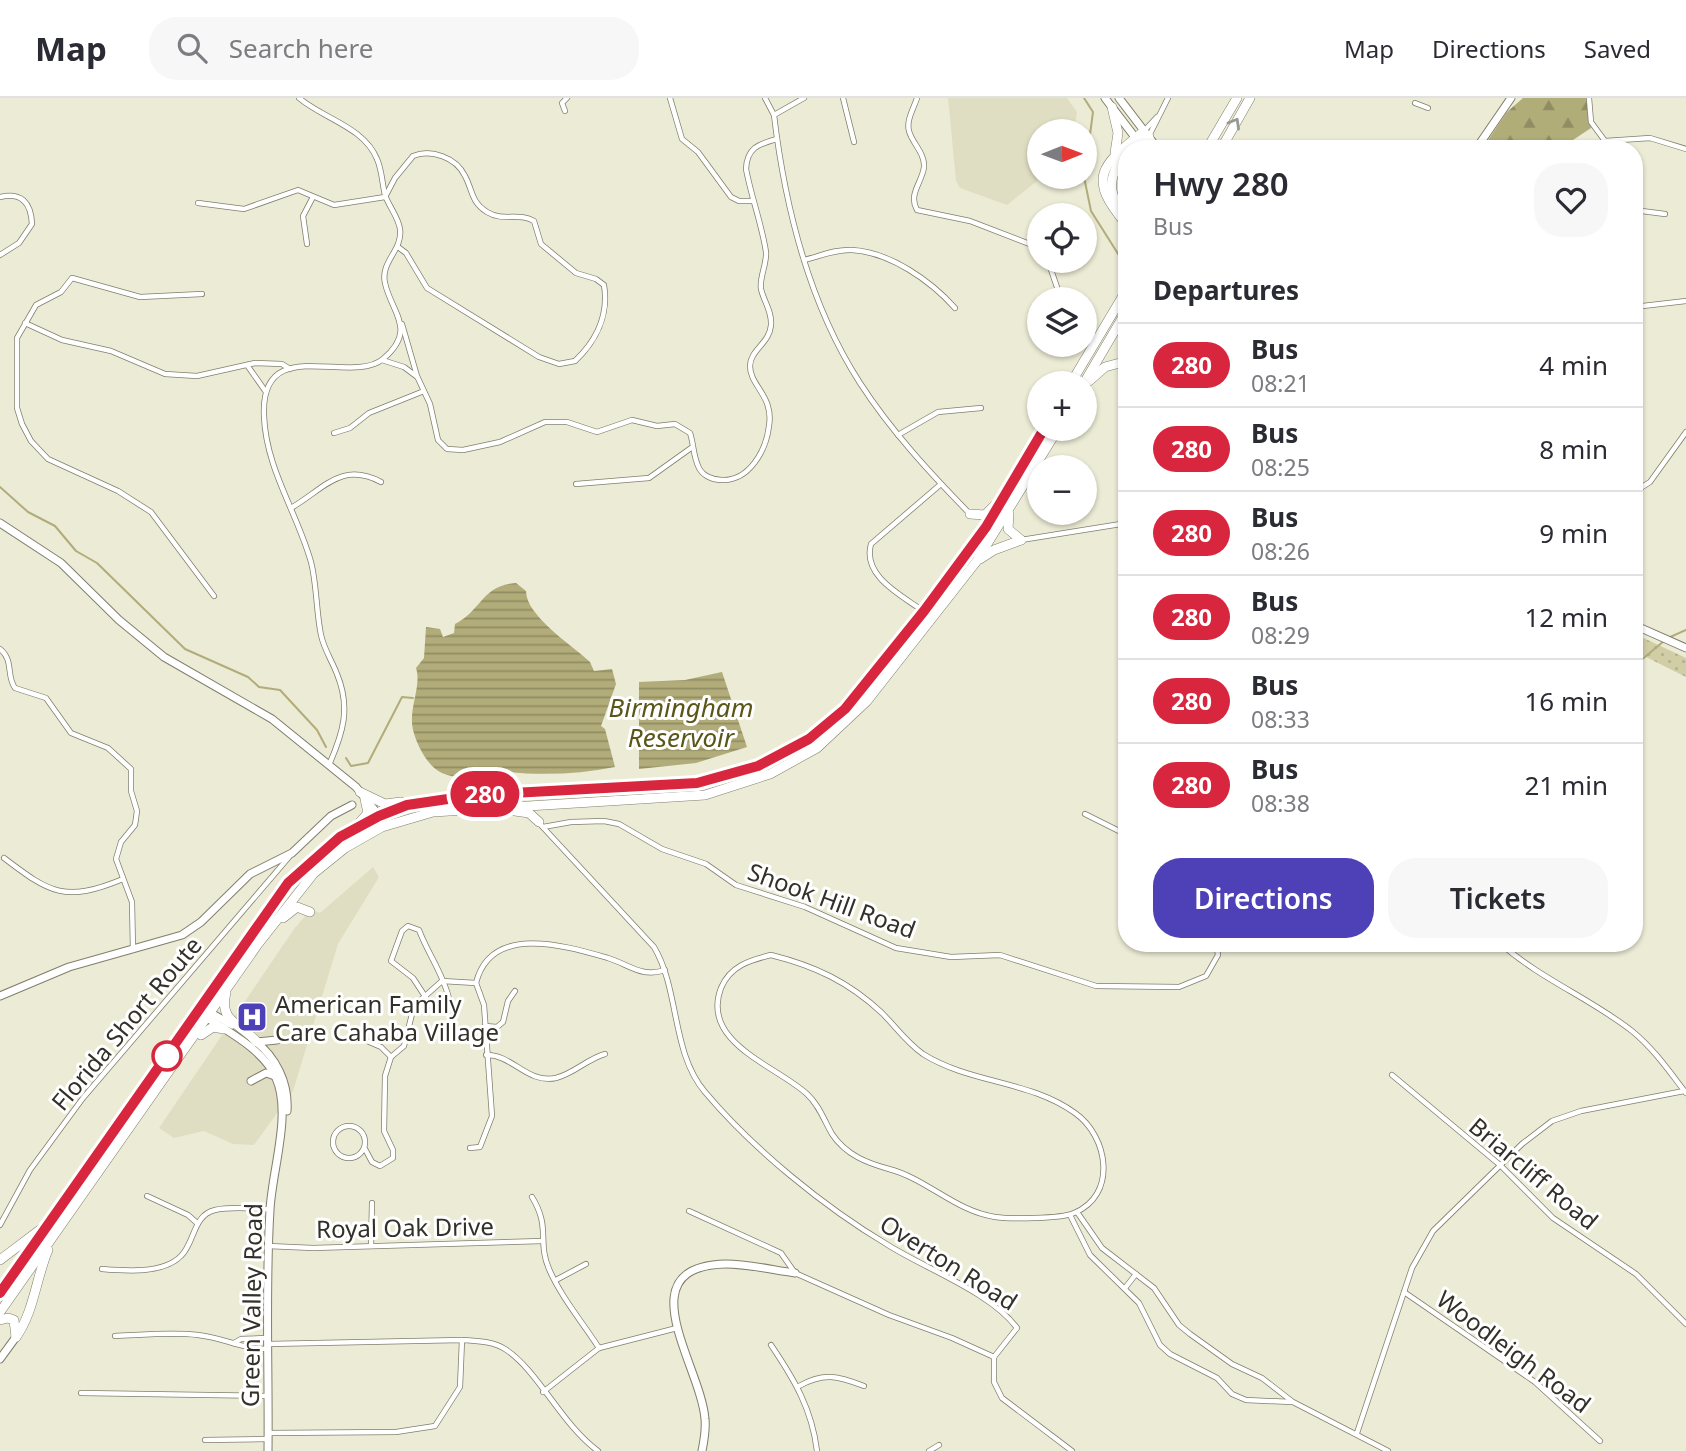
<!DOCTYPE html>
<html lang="en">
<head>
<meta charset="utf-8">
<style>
	body { margin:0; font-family:"Noto Sans",sans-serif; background:#f7f7f7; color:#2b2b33; height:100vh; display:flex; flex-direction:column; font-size:26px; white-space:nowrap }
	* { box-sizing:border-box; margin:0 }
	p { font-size:23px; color:#7c7c81 }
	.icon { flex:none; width:38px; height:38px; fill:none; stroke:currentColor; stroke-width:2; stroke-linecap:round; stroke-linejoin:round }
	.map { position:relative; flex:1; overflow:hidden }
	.details { position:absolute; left:1118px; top:42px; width:525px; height:812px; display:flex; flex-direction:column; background:#fff; border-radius:28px; box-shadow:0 2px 5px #0004 }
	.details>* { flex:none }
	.badge { padding:0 14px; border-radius:23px; font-size:24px; line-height:46px }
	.needle { width:46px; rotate:89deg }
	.fabs { position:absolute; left:1027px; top:21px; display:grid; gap:14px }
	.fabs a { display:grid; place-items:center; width:70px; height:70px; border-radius:50%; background:#fff; box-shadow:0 2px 5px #0004; font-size:35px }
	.map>.badge { position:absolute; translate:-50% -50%; box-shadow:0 0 0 4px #fff }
	h2 { padding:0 35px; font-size:26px; line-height:63px }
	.round { display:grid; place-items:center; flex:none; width:74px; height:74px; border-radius:28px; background:#f7f7f7 }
	.summary { display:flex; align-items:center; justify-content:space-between; height:119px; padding:0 35px }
	h1 { font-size:33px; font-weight:600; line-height:52px }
	.button { display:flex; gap:14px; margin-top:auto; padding:14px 35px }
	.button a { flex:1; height:80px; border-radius:28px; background:#4e40b7; color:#fff; font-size:28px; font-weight:600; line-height:80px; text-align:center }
	.button a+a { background:#f7f7f7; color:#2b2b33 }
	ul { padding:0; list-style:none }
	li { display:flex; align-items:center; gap:21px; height:84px; padding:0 35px; border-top:2px solid #e1e1e2 }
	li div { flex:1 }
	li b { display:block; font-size:26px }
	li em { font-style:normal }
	li .badge { min-width:77px; font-weight:700; text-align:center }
	header { display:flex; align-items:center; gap:42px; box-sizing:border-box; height:98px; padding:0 35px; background:#fff; border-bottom:2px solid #e1e1e2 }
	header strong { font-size:33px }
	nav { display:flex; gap:38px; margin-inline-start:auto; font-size:24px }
	.search { width:490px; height:63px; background:#f7f7f7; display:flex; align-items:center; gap:18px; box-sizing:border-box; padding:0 24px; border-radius:28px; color:#7c7c81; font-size:26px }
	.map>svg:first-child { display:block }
	.built { fill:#e0dec2 }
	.forest { fill:url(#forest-firs) }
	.park { fill:url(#park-dots) }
	.water { fill:url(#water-rules) }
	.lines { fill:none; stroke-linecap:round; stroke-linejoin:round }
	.stream { stroke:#b1ac79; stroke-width:2 }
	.street-casing { stroke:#817f6c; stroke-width:6 }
	.secondary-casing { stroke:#817f6c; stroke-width:9 }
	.highway-casing { stroke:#817f6c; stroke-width:10 }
	.street { stroke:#fff; stroke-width:4.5 }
	.secondary { stroke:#fff; stroke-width:7 }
	.highway { stroke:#fff; stroke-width:9 }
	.oneway { stroke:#989894 }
	.line-casing { stroke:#fff; stroke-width:16 }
	.line { stroke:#d7263d; stroke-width:10 }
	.stop-dot { fill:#fff; stroke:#d7263d; stroke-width:3.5 }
	.labels { text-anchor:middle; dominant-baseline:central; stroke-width:6; stroke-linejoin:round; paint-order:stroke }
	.street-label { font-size:24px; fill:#323129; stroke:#fff }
	.poi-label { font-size:24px; fill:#323129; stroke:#fff; text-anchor:start }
	.water-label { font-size:26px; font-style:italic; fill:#5a5518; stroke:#fff }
</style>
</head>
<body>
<header>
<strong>Map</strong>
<div class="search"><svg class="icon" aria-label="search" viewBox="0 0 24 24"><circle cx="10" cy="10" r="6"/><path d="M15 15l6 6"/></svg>Search here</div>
<nav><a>Map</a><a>Directions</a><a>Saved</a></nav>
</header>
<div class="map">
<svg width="1686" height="1353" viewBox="0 0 1686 1353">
	<defs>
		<pattern id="forest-firs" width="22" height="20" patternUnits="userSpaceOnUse" patternTransform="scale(1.75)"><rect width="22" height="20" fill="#b1ad79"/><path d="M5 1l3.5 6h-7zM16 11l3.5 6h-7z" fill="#918d63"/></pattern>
		<pattern id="park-dots" width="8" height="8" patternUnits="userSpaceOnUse" patternTransform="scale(1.75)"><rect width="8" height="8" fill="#d1cea6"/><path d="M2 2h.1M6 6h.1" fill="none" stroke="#b4b18f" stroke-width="1.8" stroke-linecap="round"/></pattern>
		<pattern id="water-rules" width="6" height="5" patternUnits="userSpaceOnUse" patternTransform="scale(1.75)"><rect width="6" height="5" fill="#b1ac79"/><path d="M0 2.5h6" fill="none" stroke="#918d63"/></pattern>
	</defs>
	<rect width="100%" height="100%" fill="#ecebd5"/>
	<!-- built -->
	<g class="built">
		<path d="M948,0H1067L1077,14L1074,33H1040V79H1042L1007,107L960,90L956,83Z"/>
		<path d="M373,769L379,779L338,846L293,993L254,1047L233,1046L204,1033L174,1040L159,1030L294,831L311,811L320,815Z"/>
	</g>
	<!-- forest -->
	<path class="forest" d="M1523,0H1586L1591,30L1567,46V51H1482L1507,14Z"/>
	<!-- park -->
	<path class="park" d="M1635,536L1686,560V579L1638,555L1635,558Z"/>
	<!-- water -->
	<g class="water">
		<path d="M516,485L526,493C526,518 572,547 590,564L594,573L612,571L616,586L601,628L605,631L615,669C574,677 534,678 493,672C474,669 468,686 442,675C427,668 417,647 413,632C408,611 422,588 416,570L424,560L426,529L440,531L443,539L454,535L455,526C482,512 482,487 516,485Z"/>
		<path d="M722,574L747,649L696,665L639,671V584L685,582Z"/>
	</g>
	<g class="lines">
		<!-- stream -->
		<g class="stream">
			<path d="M1084,0L1093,14L1085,74"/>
			<path d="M1084,79L1091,113L1127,170"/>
			<path d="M0,389L28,414L55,428L76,453L97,465L185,551L248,579L259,589L280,592L317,632L326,649"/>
			<path d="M1668,540L1686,532"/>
			<path d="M1634,568L1664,543"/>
			<path d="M346,660L351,668L368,665L402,599L413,600"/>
		</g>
		<!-- street casing -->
		<g class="street-casing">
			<g id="street">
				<path d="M299,0C324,21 364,29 377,61C382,72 382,85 385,97C389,109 398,118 400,131C403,152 380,164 385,185C391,214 418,232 383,261C350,288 260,234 264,318C266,371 297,414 311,464C317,487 316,513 321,537C324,551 332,563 337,576C351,610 343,635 329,667"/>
				<path d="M670,0L682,41L698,54L731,99L739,103H752"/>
				<path d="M765,0L774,17C785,109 809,206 860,285C891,333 931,376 970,416"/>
				<path d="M843,0L854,44"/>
				<path d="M917,0C914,10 906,22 909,33C912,45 925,55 924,69C922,85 908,96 917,112L970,123L1040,150"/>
				<path d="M1589,0L1591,24L1605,43L1650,40L1686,51"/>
				<path d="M1415,5L1428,10"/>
				<path d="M565,13L562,5L567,0"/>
				<path d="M774,17L804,0"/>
				<path d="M1144,33L1157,19"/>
				<path d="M1149,38L1168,0"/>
				<path d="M1605,43L1606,51"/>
				<path d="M0,99C22,94 31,105 32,126L19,145L0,157"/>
				<path d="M198,105L244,111L298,92L334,107L385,99L395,80L413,58C431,51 456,59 465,78C473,93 471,104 487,114C503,124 519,114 534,123L541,146L576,175L596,181L604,187C609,217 596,243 575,263L559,266L539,259L427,190L406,155L398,149"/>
				<path d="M1634,112L1665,116"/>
				<path d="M307,146L303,118L313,99"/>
				<path d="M804,162C820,158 836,151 852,152C890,154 931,183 955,210"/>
				<path d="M1048,163L1059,195L1069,199"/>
				<path d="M202,196L140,199L72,180L61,194L36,207L17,240V310L22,326L31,343L48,361L118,393L151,414L214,498"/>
				<path d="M1634,209L1686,203"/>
				<path d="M25,225L62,242L111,253L165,276L197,278L255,265L282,266L290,271"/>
				<path d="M402,226L417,278L430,306L438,342L447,351L463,352L500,344L545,324H567L597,334L632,322L657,328L675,326L690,335C694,347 693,358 699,370C703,378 713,382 722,382C749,383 766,353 769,328C774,298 750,288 750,268C750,252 770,245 771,227C772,213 764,204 761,191C759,180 767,166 766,154C762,127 751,98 746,71C747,50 758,46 777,41"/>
				<path d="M382,262L404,269L416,278"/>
				<path d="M247,267L266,294"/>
				<path d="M334,335L350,330L369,315L424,293"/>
				<path d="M898,337L938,314L981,310"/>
				<path d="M576,386L649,380L691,350"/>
				<path d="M1634,394L1650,384L1686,334"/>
				<path d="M291,410C324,391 341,363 381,384"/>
				<path d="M1021,442L1127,425"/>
				<path d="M923,513C901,497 862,478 871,446L941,386"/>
				<path d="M0,551C14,562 6,578 15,590L46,600L71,635L108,650L131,671V693L137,713L135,727L121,744L116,761L132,804L133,852"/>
				<path d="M1085,716L1127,737"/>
				<path d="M539,725L654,849C680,893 671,954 705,994C753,1051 824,1109 888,1147C924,1170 992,1195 1017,1230L994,1259"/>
				<path d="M543,729L571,724L604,723L619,726L662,751L706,766L736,787L805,809L896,850L951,859L1000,857L1096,888L1179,889L1206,878L1218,857L1216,845"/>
				<path d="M4,760C50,795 65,805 123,781"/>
				<path d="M408,828L419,832C428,856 444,877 449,901L442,912L432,909L413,880L391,863L402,833Z"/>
				<path d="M1500,845C1540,881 1590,900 1632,933C1654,951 1669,973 1686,995"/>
				<path d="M771,857C815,868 849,884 882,915C896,929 907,945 923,956C971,986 1029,982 1075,1015C1108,1038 1118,1097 1074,1115C1061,1121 1009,1121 995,1119C955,1113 927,1081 889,1071C867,1065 846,1057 832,1036C824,1022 819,1007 807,996C777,968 700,945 721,890C730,868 750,862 771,857Z"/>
				<path d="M485,928L497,929L503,924L508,903L515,893"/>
				<path d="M367,943L381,949L391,959"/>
				<path d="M486,957C512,956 527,986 556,980C575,975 587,961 605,956"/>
				<path d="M1392,977L1500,1067L1553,1120L1636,1176L1686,1226"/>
				<circle cx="349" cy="1044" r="16"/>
				<path d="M470,1050L480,1049L492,1018L484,907L476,885C491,825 566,848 608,860C630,867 642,880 665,872"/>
				<path d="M365,1051L372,1064L380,1068L393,1060V1052L384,1033L385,978L391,959L404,948L414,908L442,883L476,885"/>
				<path d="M147,1098L188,1117L197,1125"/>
				<path d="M532,1099C551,1130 537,1143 549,1171C561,1199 583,1225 599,1250"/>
				<path d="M689,1113L781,1155L795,1175L889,1217L952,1240L994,1259"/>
				<path d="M1077,1114L1102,1150L1154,1190L1179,1227L1190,1236L1232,1266L1262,1280L1293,1304L1388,1353"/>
				<path d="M1070,1117L1090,1157L1139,1205L1160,1247L1170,1256L1217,1280L1232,1296L1246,1302L1292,1304"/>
				<path d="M0,1127L30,1072L83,1000L289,759"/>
				<path d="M268,1148L313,1150L543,1143"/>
				<path d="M371,1148L372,1105"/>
				<path d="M102,1171C126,1173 163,1176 181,1158C195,1144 193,1117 215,1112C232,1108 253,1111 270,1111"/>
				<path d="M556,1182L586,1166"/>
				<path d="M1125,1190L1136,1176"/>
				<path d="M1404,1194L1535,1284L1600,1343"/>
				<path d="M115,1238C142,1237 171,1234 198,1237C225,1240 240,1251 268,1251"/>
				<path d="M234,1245L241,1241L268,1240"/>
				<path d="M268,1246L462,1242C476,1243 492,1243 505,1251C538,1272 561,1326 598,1353"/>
				<path d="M771,1247C794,1281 812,1311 817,1353"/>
				<path d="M994,1259V1284L1002,1300L1072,1353"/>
				<path d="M799,1288C824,1274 838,1278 864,1288"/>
				<path d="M543,1294L599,1250L677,1230"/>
				<path d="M81,1295L268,1298"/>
				<path d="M268,1335L396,1334L435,1328L460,1289L462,1242"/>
				<path d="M1357,1335L1412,1170L1433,1133L1522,1046L1552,1023L1581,1013L1684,993"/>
				<path d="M205,1342L267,1341"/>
				<path d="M929,1353L939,1347"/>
			</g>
		</g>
		<!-- secondary casing -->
		<g class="secondary-casing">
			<g id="secondary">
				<path d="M1105,0L1144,51"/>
				<path d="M1119,0L1158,51"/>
				<path d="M1476,51L1511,0"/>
				<path d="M0,425L61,465L119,522L164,559L272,621L356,689L377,715L382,729"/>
				<path d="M1634,527L1686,550"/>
				<path d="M0,898L69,869L182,837L201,824L250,776L292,755L331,718L352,707"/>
				<path d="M202,910L232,927"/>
				<path d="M204,918C229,934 264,952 276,980C292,1016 272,1072 270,1112C265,1192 269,1273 268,1353"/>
				<path d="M254,942C276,959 289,985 287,1013"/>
				<path d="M257,944L277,942"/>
				<path d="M251,983L266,975L275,978"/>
				<path d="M0,1261L16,1239"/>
				<path d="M702,1353C704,1343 706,1331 705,1321C701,1268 625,1168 726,1166C748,1166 773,1172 795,1175"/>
			</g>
		</g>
		<!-- highway casing -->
		<g class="highway-casing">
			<g id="highway">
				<path d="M1112,9L1118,35L1115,55"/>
				<path d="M1133,51L1149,39"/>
				<path d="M1207,51L1237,0"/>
				<path d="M1221,51L1250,0"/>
				<path d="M1127,56C1108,75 1105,98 1127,115"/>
				<path d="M1127,127C1086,79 1101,68 1144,33"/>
				<path d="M1089,283L1105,269L1127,263"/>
				<path d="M1071,285L1127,191"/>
				<path d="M1084,285L1127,212"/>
				<path d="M970,416L985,417L994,408"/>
				<path d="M1009,416L1008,431L1021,442"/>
				<path d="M980,461L994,452L1021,442"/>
				<path d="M360,694L385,706L401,704"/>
				<path d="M515,713L529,715L539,724"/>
				<path d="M360,724L368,715L365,701"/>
				<path d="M283,820L297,809L310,814"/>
				<path d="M226,895C218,923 241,926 257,944"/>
				<path d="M201,937L213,929L224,931"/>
				<path d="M0,1162L41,1131"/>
				<path d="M0,1195L288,784L340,739L379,718L407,707L475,697L697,685L758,668L809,641L845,611L937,496L986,429L1044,331"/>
				<path d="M0,1214L258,846L314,775L345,750L382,729L433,714L705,697L770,676L817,650L867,603L976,464L1058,331"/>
				<path d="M0,1222L8,1220L14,1222L16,1239"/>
				<path d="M16,1239C34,1214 36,1180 48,1152"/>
			</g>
		</g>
		<!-- street -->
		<use href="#street" class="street"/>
		<!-- secondary -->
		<use href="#secondary" class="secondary"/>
		<!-- highway -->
		<use href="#highway" class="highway"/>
	</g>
	<!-- one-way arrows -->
	<defs><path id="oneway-chevron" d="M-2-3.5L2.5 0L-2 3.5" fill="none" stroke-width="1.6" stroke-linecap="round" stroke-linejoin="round" transform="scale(1.75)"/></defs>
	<use class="oneway" href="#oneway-chevron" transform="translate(1235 25) rotate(-60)"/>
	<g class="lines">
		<!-- line casing -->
		<g class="line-casing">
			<path id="line" d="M0,1195L288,785L340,739L379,718L407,707L475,697L697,685L758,668L809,641L845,611L924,513L986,429L1044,331"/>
		</g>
		<!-- line -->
		<use href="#line" class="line"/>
	</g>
	<!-- icons -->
	<defs>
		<g id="hospital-square" transform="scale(1.575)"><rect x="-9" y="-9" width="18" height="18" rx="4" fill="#4e40b7" stroke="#fff"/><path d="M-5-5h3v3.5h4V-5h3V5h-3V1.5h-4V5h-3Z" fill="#fff"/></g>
	</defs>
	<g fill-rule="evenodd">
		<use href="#hospital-square" x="252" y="919"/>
	</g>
	<!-- markers -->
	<circle class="stop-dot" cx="167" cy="958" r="14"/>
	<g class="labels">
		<!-- street labels -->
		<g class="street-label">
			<text transform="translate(832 802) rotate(20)">Shook Hill Road</text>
			<text transform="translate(126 925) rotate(-50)">Florida Short Route</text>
			<text transform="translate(1534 1075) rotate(40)">Briarcliff Road</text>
			<text transform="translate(405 1129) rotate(-1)">Royal Oak Drive</text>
			<text transform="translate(949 1164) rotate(32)">Overton Road</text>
			<text transform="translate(251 1207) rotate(-89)">Green Valley Road</text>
			<text transform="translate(1514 1253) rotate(37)">Woodleigh Road</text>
		</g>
		<!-- poi labels -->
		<g class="poi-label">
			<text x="275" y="905">American Family<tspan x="275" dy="28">Care Cahaba Village</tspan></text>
		</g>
		<!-- water labels -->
		<g class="water-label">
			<text x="681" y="609">Birmingham<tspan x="681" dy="30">Reservoir</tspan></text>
		</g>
	</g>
</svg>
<div class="fabs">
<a><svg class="needle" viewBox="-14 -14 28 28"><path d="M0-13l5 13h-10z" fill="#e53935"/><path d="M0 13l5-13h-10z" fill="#7c7c81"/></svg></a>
<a><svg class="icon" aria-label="locate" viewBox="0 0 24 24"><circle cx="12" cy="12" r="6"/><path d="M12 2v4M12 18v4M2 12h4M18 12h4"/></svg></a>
<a><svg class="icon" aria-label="layers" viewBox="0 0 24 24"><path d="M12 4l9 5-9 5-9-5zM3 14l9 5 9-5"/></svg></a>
<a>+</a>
<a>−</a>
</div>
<b class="badge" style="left:485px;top:696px;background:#d7263d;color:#fff">280</b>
<section class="details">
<div class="summary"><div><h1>Hwy 280</h1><p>Bus</p></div><a class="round"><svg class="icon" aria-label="heart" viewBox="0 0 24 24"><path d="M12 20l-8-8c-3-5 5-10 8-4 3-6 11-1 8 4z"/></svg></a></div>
<h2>Departures</h2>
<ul>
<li><span class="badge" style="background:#d7263d;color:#fff">280</span><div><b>Bus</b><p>08:21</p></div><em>4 min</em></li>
<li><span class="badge" style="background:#d7263d;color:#fff">280</span><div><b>Bus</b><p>08:25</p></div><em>8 min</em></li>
<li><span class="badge" style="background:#d7263d;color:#fff">280</span><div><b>Bus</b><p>08:26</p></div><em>9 min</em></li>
<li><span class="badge" style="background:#d7263d;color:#fff">280</span><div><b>Bus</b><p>08:29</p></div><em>12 min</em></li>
<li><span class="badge" style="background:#d7263d;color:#fff">280</span><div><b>Bus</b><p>08:33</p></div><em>16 min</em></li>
<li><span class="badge" style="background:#d7263d;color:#fff">280</span><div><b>Bus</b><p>08:38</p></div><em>21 min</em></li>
</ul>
<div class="button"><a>Directions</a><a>Tickets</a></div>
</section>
</div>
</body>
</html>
